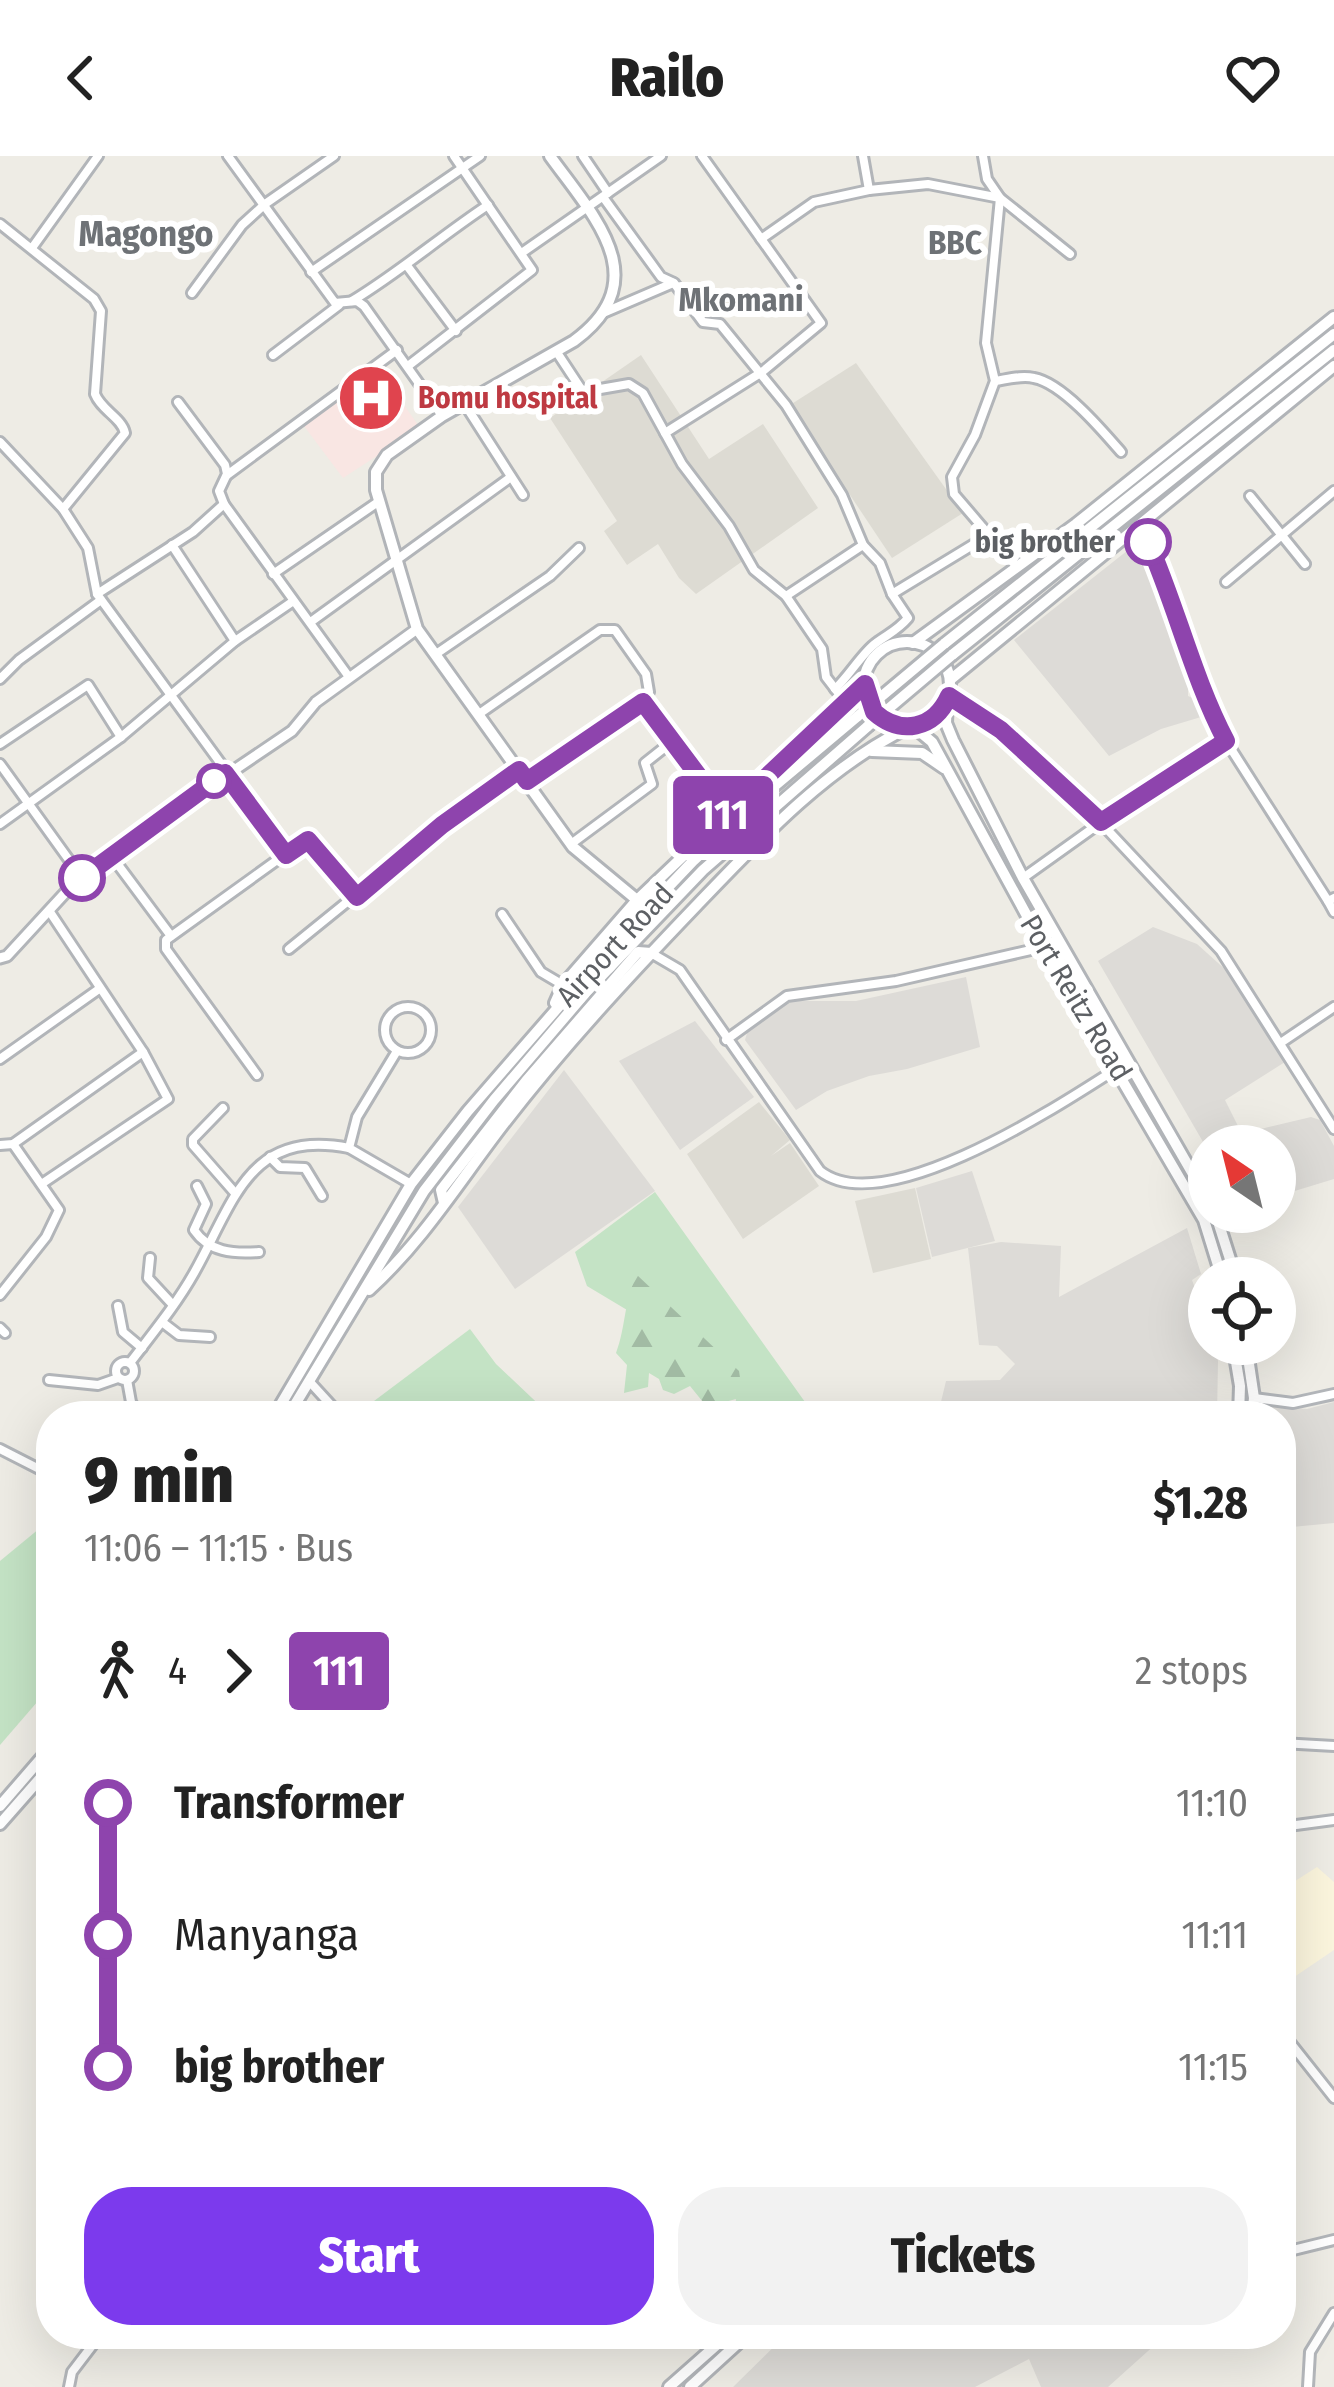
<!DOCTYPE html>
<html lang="en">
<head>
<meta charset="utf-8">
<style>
	body { margin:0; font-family:"Fira Sans Condensed",sans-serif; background:#f2f2f2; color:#222; height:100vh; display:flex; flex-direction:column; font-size:45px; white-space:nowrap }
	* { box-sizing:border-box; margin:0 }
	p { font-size:39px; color:#767676 }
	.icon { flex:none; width:66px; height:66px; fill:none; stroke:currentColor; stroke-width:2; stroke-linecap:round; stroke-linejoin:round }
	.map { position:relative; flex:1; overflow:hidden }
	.details { position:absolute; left:36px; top:1245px; width:1260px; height:948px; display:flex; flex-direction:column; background:#fff; border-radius:48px; box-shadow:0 12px 48px #0002 }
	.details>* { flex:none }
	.badge { padding:0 24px; border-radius:9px; font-size:42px; line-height:78px }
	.needle { width:78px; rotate:325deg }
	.tools { position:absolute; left:1188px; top:969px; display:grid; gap:24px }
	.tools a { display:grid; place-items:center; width:108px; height:108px; border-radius:50%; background:#fff; box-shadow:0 12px 48px #0002; font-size:60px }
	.map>.badge { position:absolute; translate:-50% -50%; box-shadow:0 0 0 6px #fff }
	.legs { display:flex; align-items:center; gap:18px; height:132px; padding:0 48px; font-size:39px }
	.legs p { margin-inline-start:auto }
	.head { display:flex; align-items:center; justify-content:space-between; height:204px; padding:0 48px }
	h1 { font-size:66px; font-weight:800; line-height:90px }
	.button { display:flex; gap:24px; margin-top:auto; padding:24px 48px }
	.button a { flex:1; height:138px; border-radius:48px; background:#7c3aed; color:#fff; font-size:48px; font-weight:800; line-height:138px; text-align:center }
	.button a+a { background:#f2f2f2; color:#222 }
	ul { padding:0 48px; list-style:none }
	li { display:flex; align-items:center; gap:42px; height:132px; font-size:45px }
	li i { display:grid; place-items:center; width:18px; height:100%; margin:0 15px; background:currentColor }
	li i::after { content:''; width:30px; height:30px; margin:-15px; border:9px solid; border-radius:50%; background:#fff }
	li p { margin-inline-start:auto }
	li:first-child i { background:linear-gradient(#0000 50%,currentColor 0) }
	li:last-child i { background:linear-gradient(currentColor 50%,#0000 0) }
	header { display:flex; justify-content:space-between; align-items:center; height:156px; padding:0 48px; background:#fff; font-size:54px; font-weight:800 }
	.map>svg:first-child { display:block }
	.commercial { fill:#fbf5dd }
	.industrial { fill:#dddbd7 }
	.education { fill:#dddbd3 }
	.medical { fill:#f9e6e3 }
	.green { fill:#c4e3c5 }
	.forest { fill:url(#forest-firs) }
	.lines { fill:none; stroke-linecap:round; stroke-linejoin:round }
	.minor-casing { stroke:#b2b5b9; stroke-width:14 }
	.tertiary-casing { stroke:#b2b5b9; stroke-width:15 }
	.secondary-casing { stroke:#b1b4b8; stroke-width:16 }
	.minor { stroke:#fff; stroke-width:8 }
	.tertiary { stroke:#fff; stroke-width:9 }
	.secondary { stroke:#fff; stroke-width:10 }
	.secondary-bridge-casing { stroke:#b1b4b8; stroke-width:16; stroke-linecap:butt }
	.secondary-bridge { stroke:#fff; stroke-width:10 }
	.line-1-casing { stroke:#fff; stroke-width:27 }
	.line-1 { stroke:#8e44ad; stroke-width:18 }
	.stop-1-dot { fill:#fff; stroke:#8e44ad; stroke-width:6 }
	.labels { text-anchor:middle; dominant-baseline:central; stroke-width:12; stroke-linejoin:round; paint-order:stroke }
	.health-label { font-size:30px; font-weight:bold; fill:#be3a42; stroke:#fff; text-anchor:start }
	.stop-label { font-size:30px; font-weight:bold; fill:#5d6064; stroke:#fff; text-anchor:end }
	.street-label { font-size:30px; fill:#5d6064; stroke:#fff }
	.neighbourhood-label { font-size:33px; font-weight:bold; fill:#6e7276; stroke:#fff }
	.quarter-label { font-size:36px; font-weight:bold; fill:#6e7276; stroke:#fff }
</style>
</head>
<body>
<header><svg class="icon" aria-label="back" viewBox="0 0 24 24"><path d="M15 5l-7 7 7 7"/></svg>Railo<svg class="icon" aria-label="heart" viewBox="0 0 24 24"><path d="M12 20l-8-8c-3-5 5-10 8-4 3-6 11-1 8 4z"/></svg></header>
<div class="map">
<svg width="1334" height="2231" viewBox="0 0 1334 2231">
	<defs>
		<pattern id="forest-firs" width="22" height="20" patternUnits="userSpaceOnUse" patternTransform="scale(3)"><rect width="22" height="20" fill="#c4e3c5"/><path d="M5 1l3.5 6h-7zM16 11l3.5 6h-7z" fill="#a2bba4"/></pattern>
	</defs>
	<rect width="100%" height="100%" fill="#eeece5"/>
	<!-- commercial -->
	<path class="commercial" d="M1317,1711L1334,1726V1794L1281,1830V1734Z"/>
	<!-- industrial -->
	<g class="industrial">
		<path d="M1137,387L1143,389L1178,468L1193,525L1188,532V540L1197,544L1201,561L1161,573L1109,600L1014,484Z"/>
		<path d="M1153,771L1197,788L1227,815L1285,906L1225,944L1240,974L1206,991L1098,805Z"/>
		<path d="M966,821L980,891L907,913L869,920L827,935L796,954L745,884L748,874L790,845H856Z"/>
		<path d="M695,865L754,941L680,994L619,905Z"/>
		<path d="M564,914L655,1035L515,1133L458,1051Z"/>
		<path d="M1311,961L1320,964L1334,990V1023L1275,1041V990H1215L1240,978Z"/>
		<path d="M972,1015L995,1085L932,1101L916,1032Z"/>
		<path d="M1187,1072L1201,1118L1192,1124L1209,1172V1188H1214L1218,1205L1217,1260H947L940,1250L946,1225L1000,1224L1015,1208L997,1190L979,1189L968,1092L1001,1086L1061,1090L1059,1141Z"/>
		<path d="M1334,1246V1367L1281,1372V1260H1268L1269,1250L1307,1253Z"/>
		<path d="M787,2178H1167L1108,2231H1041L1029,2203L975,2231H733Z"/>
	</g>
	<!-- education -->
	<g class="education">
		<path d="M641,199L709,303L763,268L818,352L696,438L679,422L658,388L627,409L604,375L617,365L550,262Z"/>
		<path d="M856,207L963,357L892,402L790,249Z"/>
		<path d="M759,946L790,984L771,1000L790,987L819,1030L743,1083L687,998Z"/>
		<path d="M915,1032L931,1103L873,1117L855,1045Z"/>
	</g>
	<!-- medical -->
	<path class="medical" d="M380,214L420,272L343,322L304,270Z"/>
	<!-- green -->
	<g class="green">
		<path d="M655,1036L815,1260H737L734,1218L587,1130L575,1096Z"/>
		<path d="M470,1173L496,1208L551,1260H354Z"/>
		<path d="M51,1363V1530L0,1589V1405Z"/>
	</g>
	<!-- forest -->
	<path class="forest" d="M637,1119L739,1215L743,1241L707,1251L690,1230L674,1238L663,1234L659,1223L649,1217L648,1231L624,1237L627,1209L616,1197C626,1171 624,1143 637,1119Z"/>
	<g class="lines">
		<!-- minor casing -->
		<g class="minor-casing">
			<g id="minor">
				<path d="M228,0L335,147L357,145L364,150L442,260"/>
				<path d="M583,0L608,37"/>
				<path d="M863,0L869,34"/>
				<path d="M603,41L661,121L674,127L703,166L720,168L786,249L842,339L863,389L880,407L892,438L908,462C898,474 888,478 876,487C863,496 849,520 835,533"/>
				<path d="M0,68L94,143L101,155L95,238C101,254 122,262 125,277L63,353"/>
				<path d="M761,83L814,46L869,34L928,28L1000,42L1070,98"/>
				<path d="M32,92L98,0"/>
				<path d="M523,96L661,0"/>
				<path d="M408,111L456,175"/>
				<path d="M311,116L480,0"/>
				<path d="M192,137L242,69L265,48L334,0"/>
				<path d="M352,145C400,116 441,80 488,49"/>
				<path d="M603,157L673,127"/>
				<path d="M556,195L583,236L629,228L643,237L682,308L729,370L754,414L786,440L822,493L826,521L846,547"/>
				<path d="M273,199L339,149"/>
				<path d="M408,210L532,114L454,0"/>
				<path d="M995,225C1008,223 1022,219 1034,222C1062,227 1102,274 1121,296"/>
				<path d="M178,246L225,309L227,318L219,335L224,348L349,521"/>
				<path d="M464,247L523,339"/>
				<path d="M665,277L762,216L821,167L702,0"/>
				<path d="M0,286L63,353L88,392L97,438L227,616"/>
				<path d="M227,319L397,194"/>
				<path d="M1250,340L1305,408"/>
				<path d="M1139,370C1174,440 1190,517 1226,585"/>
				<path d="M989,379L1017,411"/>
				<path d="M172,389L235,485"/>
				<path d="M273,418L378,346"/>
				<path d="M1226,426L1334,335"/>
				<path d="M97,438L193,376L224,348"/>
				<path d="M892,438L989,379L954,338L952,321L975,279L995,225L986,187L1000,42L987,23L983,0"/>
				<path d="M786,440L863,389"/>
				<path d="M312,465L511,321"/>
				<path d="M436,498L550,420L579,392"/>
				<path d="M0,523L19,504L101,444"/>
				<path d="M948,540L1001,574L1073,637L1221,795L1334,973"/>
				<path d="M643,546L721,649L724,661"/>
				<path d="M479,558L600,474H615L646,518L649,536L643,546L527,625"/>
				<path d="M0,588L88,529L121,581"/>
				<path d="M0,608L82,722"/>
				<path d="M225,619L286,699"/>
				<path d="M0,668L121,581L235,485L292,446"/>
				<path d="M571,688L652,628L645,607L674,584"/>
				<path d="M110,698L171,780"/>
				<path d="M1023,722L1128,647L1226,585L1328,745L1334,742"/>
				<path d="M1328,745L1334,756"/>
				<path d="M502,758L541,816L563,829"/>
				<path d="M289,793L442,669L518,615"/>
				<path d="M651,797L680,814L820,1015C884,1065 1058,950 1116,913"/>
				<circle cx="408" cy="874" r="23"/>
				<path d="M726,884L787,840L896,825L1044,791"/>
				<path d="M1282,886L1334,851"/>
				<path d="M397,895L357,961L349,992L411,1028"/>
				<path d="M0,903L99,833"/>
				<path d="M257,919L166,793V784L305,684L357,741"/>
				<path d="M223,952L193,983V989L235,1037"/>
				<path d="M0,989L13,988L143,896"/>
				<path d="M270,1001L280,1011L305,1012L322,1040"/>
				<path d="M43,1027L168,943L143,896L50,756"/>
				<path d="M197,1030L206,1048L194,1074C209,1096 233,1098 259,1096"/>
				<path d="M150,1102L148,1122L173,1149"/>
				<path d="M0,1139L46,1081L59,1054L13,988"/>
				<path d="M118,1150L123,1176L142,1192"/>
				<path d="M162,1166L179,1179L210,1181"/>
				<path d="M0,1172L5,1177"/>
				<circle cx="125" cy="1215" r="9"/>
				<path d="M130,1207C152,1178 176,1149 194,1117C234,1046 249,972 349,992"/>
				<path d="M49,1224L98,1229L118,1222"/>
				<path d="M127,1224L131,1246L139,1260"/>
				<path d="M309,1225L341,1260"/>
				<path d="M1254,1242L1293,1247L1334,1238"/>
				<path d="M0,1293L51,1319"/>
				<path d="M1281,1587L1334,1590"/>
				<path d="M1281,1671L1334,1664"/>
				<path d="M1281,1875L1334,1942"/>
				<path d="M1281,2097L1334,2084"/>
				<path d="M69,2231L72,2216L101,2178"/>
				<path d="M1308,2231L1310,2196L1334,2157"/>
			</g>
		</g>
		<!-- tertiary casing -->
		<g class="tertiary-casing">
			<path id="tertiary" d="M0,802L7,800L65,737L110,698L292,575L316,546L417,473"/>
		</g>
		<!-- secondary casing -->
		<g class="secondary-casing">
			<g id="secondary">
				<path d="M550,0C594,61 657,124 574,185L442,260L387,299L376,316V334L417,473L573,691L637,744"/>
				<circle cx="907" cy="529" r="43"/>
				<path d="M913,487L1076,368L1334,161"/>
				<path d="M944,488L1334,178"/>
				<path d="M952,499L1334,194"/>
				<path d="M950,524L1334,210"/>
				<path d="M947,544L946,567L953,584L1023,722L1209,1046"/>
				<path d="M914,571L932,586L1044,791L1204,1064L1222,1122"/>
				<path d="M872,595L922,597L944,612"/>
				<path d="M555,847L563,829L637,744L864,528"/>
				<path d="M444,1047L441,1034L526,925L638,796L651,797"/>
				<path d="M1215,1056L1236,1122"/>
				<path d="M369,1134C422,1086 459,1026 502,970C562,892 629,820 697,749C760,683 825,613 907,572"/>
				<path d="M1233,1188L1240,1230L1239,1260"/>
				<path d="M1246,1188L1254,1242L1252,1260"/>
				<path d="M274,1260L411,1028L468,955L601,802L693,705L759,643L858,560"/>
				<path d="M288,1260L424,1035L494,944L588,834L703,714L868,570"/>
				<path d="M0,1650L51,1591"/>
				<path d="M0,1668L51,1610"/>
				<path d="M669,2231L729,2178"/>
				<path d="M690,2231L748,2178"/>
			</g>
		</g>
		<!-- minor -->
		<use href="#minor" class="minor"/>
		<!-- tertiary -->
		<use href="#tertiary" class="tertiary"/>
		<!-- secondary -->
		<use href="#secondary" class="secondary"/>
		<!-- secondary-bridge casing -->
		<g class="secondary-bridge-casing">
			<g id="secondary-bridge">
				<path d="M858,560L944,488"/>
				<path d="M868,570L952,499"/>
			</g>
		</g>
		<!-- secondary-bridge -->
		<use href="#secondary-bridge" class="secondary-bridge"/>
	</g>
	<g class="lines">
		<!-- line-1 casing -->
		<g class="line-1-casing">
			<path id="line-1" d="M82,722L225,617L286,699L308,684L357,741L442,669L519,614L527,625L643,546L721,650L724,661L865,528L874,556C901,580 934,573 949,540L1001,574L1101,666L1226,585C1193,522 1177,452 1148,386"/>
		</g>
		<!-- line-1 -->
		<use href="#line-1" class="line-1"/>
	</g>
	<!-- icons -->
	<defs>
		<g id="hospital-disc" transform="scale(3.45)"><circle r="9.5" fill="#e0444e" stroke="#fff"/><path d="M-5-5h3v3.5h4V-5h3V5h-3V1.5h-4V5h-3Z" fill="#fff"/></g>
	</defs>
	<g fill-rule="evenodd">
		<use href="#hospital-disc" x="371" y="242"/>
	</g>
	<!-- markers -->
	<g class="stop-1-dot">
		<circle cx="1148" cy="386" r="21"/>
		<circle cx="214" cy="625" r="15"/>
		<circle cx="82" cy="722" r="21"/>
	</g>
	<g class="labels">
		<!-- health labels -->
		<g class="health-label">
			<text x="418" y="242">Bomu hospital</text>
		</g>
		<!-- stop labels -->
		<g class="stop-label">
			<text x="1115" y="386">big brother</text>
		</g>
		<!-- street labels -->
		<g class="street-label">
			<text transform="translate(615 789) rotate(-47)">Airport Road</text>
			<text transform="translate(1076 842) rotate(59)">Port Reitz Road</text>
		</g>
		<!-- neighbourhood labels -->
		<g class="neighbourhood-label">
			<text x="955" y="87">BBC</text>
			<text x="741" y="144">Mkomani</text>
		</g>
		<!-- quarter labels -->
		<g class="quarter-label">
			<text x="146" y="78">Magongo</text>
		</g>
	</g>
</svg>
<div class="tools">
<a><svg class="needle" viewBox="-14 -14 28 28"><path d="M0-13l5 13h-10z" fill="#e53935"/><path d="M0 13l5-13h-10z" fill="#767676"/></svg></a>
<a><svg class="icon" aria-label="locate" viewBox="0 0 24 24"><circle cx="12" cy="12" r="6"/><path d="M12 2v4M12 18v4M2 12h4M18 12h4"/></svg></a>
</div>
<b class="badge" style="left:723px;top:659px;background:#8e44ad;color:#fff">111</b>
<section class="details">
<div class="head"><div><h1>9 min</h1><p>11:06 – 11:15 · Bus</p></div><b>$1.28</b></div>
<div class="legs"><svg class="icon" aria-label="walk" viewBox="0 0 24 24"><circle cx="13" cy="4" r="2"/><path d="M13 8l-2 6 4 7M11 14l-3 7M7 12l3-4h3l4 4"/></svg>4<svg class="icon" aria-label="forward" viewBox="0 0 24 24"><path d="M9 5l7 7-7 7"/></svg><b class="badge" style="background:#8e44ad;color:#fff">111</b><p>2 stops</p></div>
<ul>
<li><i style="color:#8e44ad"></i><b>Transformer</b><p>11:10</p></li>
<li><i style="color:#8e44ad"></i><span>Manyanga</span><p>11:11</p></li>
<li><i style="color:#8e44ad"></i><b>big brother</b><p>11:15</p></li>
</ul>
<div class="button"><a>Start</a><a>Tickets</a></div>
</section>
</div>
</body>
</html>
